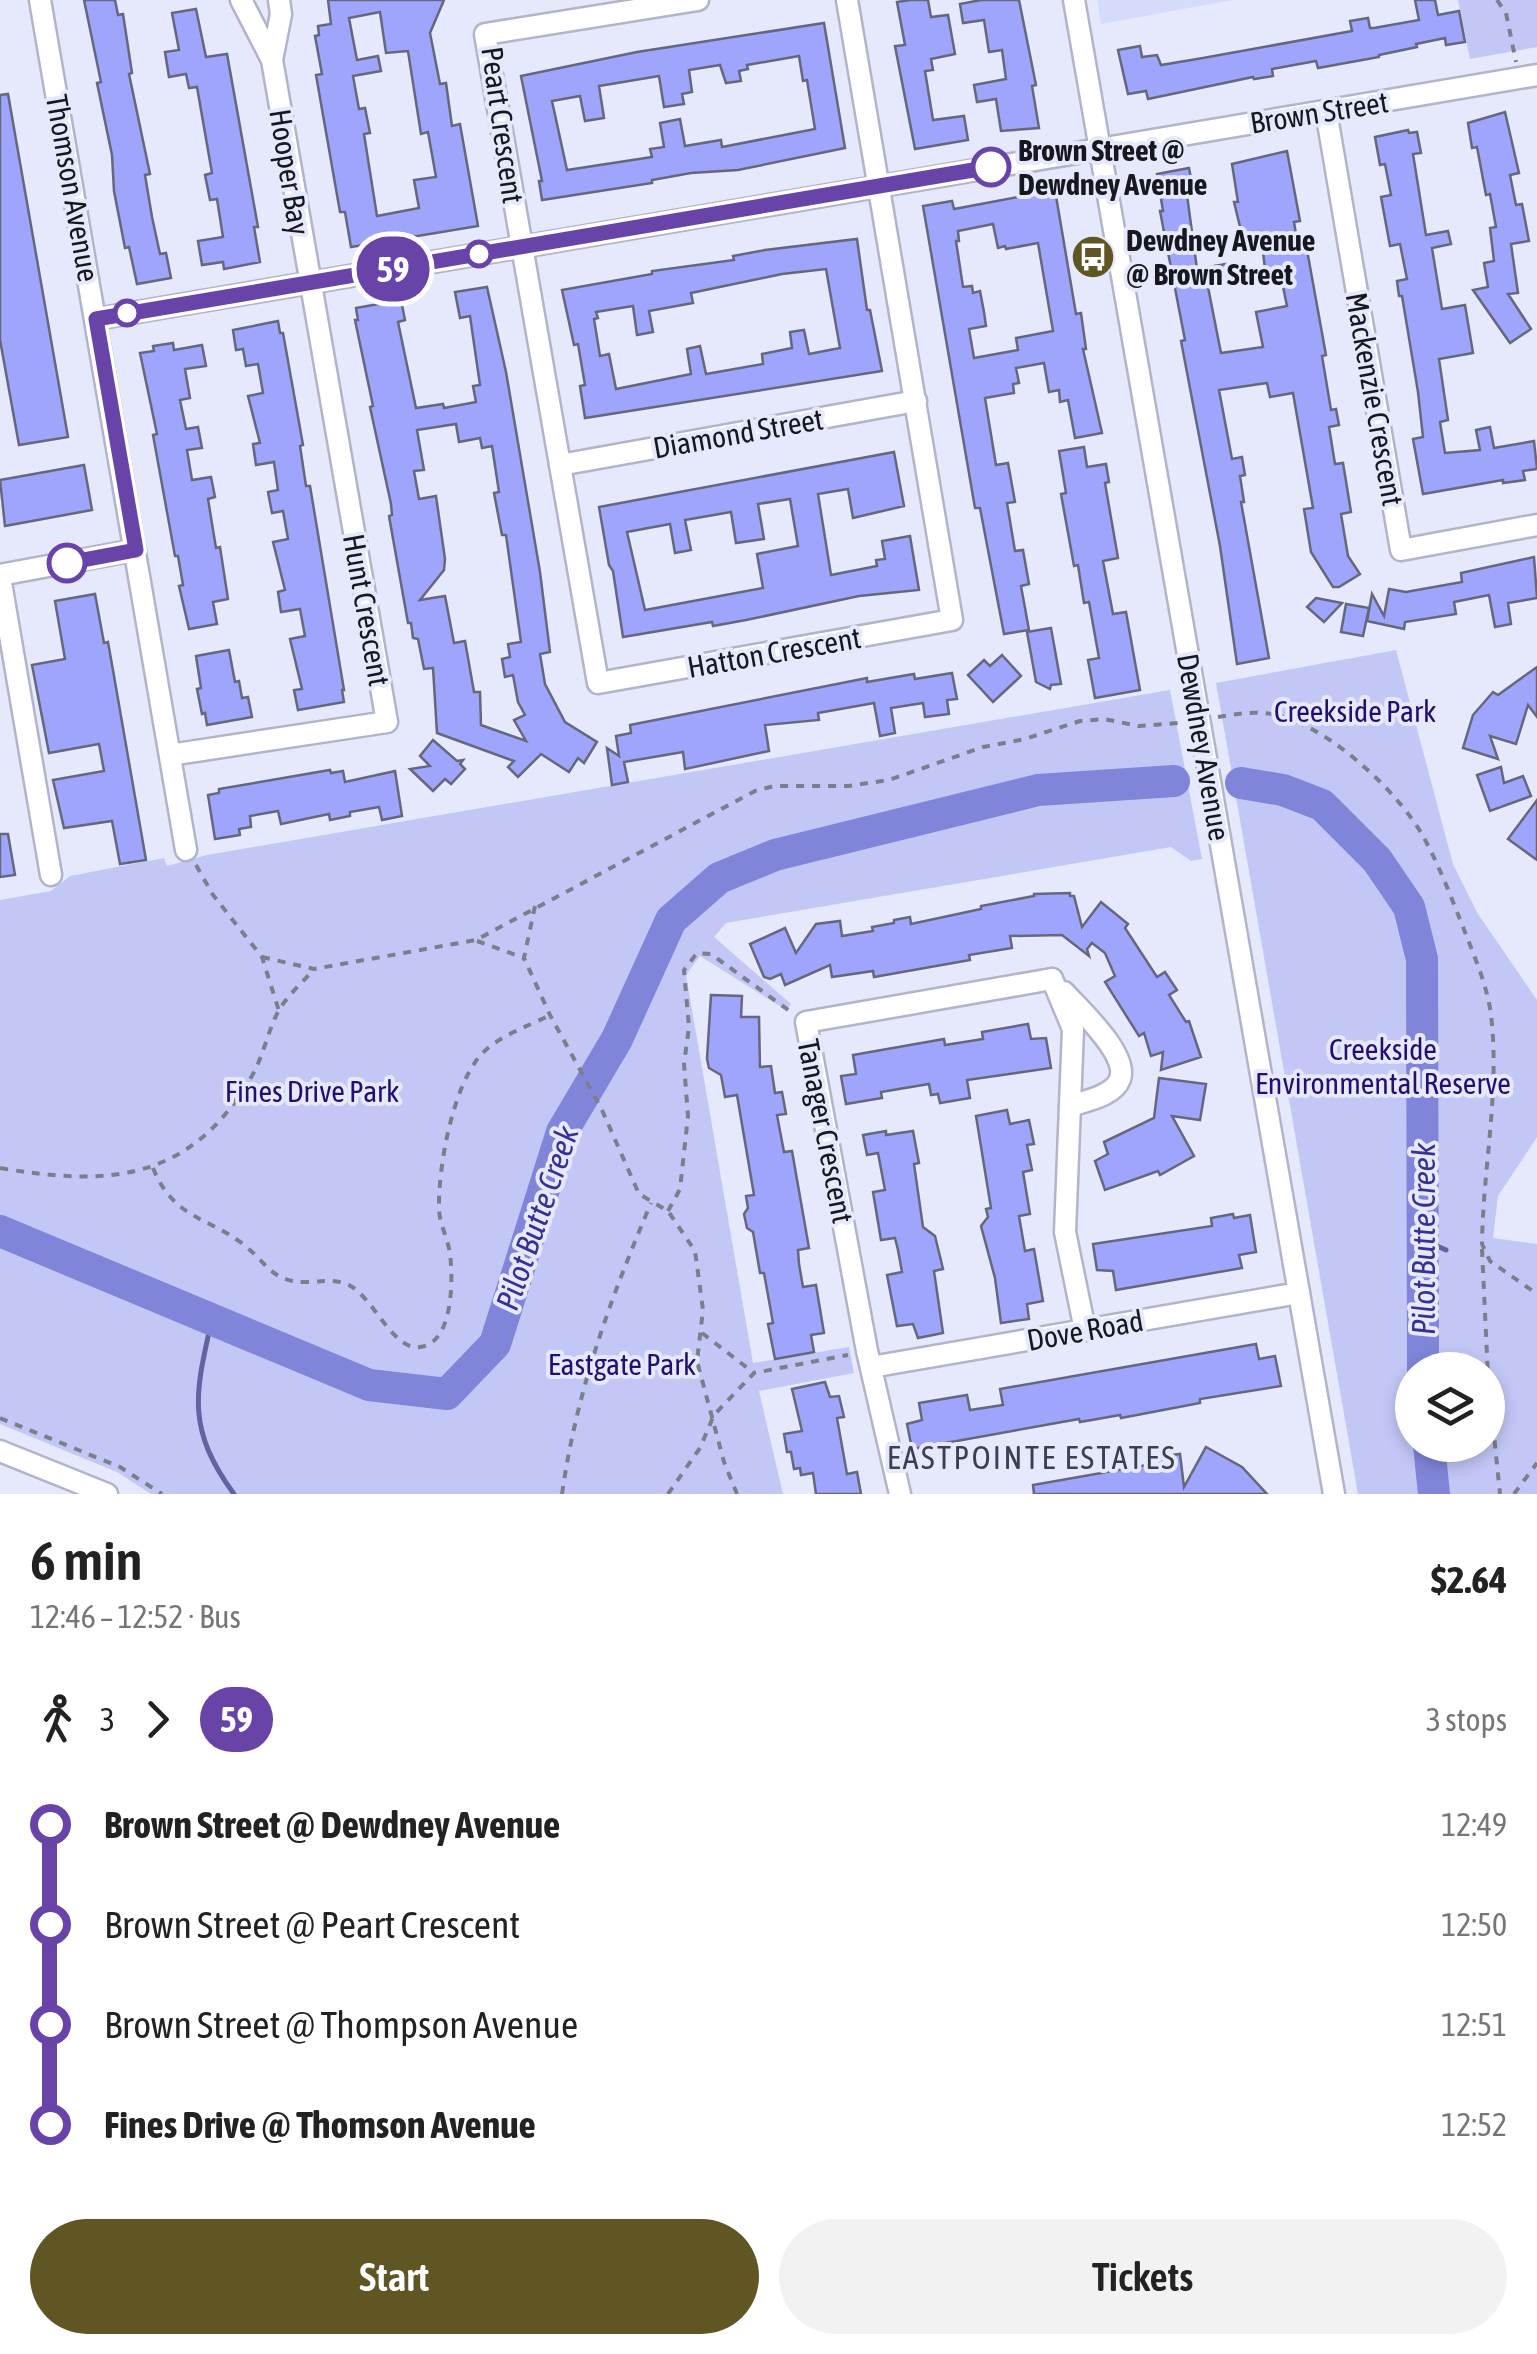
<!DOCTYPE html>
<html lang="en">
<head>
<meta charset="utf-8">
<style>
	body { margin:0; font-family:"Asap Condensed",sans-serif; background:#f2f2f2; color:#222; height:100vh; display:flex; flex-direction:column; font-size:38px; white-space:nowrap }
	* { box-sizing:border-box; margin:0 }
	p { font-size:32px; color:#767676 }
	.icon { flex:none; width:55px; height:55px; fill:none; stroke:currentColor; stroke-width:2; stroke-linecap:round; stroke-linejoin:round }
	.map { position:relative; height:1494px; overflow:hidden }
	.panel { display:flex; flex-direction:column; background:#fff; flex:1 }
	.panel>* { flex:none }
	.badge { padding:0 20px; border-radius:32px; font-size:35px; line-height:65px }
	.tools { position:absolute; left:1395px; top:1352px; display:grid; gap:20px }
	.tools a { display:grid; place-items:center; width:110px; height:110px; border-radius:50%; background:#fff; box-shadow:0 5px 15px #0003; font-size:50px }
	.map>.badge { position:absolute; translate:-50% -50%; box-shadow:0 0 0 5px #fff }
	.legs { display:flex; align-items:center; gap:15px; height:110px; padding:0 30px; font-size:32px }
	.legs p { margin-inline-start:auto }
	.head { display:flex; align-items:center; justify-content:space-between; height:170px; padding:0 30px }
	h1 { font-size:55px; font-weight:600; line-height:75px }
	.button { display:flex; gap:20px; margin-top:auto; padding:20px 30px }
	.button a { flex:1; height:115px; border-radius:60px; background:#5f5623; color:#fff; font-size:40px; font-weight:600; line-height:115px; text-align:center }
	.button a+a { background:#f2f2f2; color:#222 }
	ul { padding:0 30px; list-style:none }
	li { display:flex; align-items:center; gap:35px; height:100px; font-size:38px }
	li i { display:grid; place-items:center; width:15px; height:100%; margin:0 12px; background:currentColor }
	li i::after { content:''; width:25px; height:25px; margin:-12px; border:8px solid; border-radius:50%; background:#fff }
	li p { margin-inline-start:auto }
	li:first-child i { background:linear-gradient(#0000 50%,currentColor 0) }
	li:last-child i { background:linear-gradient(currentColor 50%,#0000 0) }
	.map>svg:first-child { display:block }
	.built { fill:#d7dbfa }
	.green { fill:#c2c7f6; fill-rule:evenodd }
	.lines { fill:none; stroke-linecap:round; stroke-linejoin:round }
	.stream { stroke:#6164a1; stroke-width:5 }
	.river { stroke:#8185d9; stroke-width:32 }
	.building { fill:#9fa5fc; stroke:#65677d; stroke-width:2.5; fill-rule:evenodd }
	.minor-casing { stroke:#b1b4cb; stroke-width:25 }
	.path { stroke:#7c7e8b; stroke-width:4; stroke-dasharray:8 8; stroke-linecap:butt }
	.minor { stroke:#fff; stroke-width:20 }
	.line-1-casing { stroke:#fff; stroke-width:22 }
	.line-1 { stroke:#6843a8; stroke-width:15 }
	.stop-1-dot { fill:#fff; stroke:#6843a8; stroke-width:5 }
	.labels { text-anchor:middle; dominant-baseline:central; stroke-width:8; stroke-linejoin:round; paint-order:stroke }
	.street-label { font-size:30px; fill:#16171f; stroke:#e6e9fc }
	.stop-label { font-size:30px; font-weight:bold; fill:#16171f; stroke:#e6e9fc; text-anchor:start }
	.poi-label { font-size:30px; font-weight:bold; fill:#16171f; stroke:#e6e9fc; text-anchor:start }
	.park-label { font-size:30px; fill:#230e72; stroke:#e6e9fc }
	.water-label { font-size:32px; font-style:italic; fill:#383092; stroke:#e6e9fc }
	.neighbourhood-label { font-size:32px; letter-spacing:2.5px; fill:#3c3e51; stroke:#e6e9fc }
</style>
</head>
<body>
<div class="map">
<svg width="1537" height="1494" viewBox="0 0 1537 1494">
	<rect width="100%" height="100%" fill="#e6e9fc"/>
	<!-- built -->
	<path class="built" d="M1097,0H1233L1101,24Z"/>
	<!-- green -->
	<g class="green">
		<path d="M1458,0H1537V47L1470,59Z"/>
		<path d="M1396,650L1453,864L1478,914L1537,1000V1137L1498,1196L1493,1238L1537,1244V1494H1358L1216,683ZM1488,1370V1445H1412V1370Z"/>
		<path d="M1170,690L1202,859L1191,861L1171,847L726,923L714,937L791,1004L786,1010L700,956L686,975L753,1363L849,1347L854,1373L759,1391L783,1494H151L117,1472L0,1424V900L51,891L70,876L164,858L167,866L207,855Z"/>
	</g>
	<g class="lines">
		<!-- stream -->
		<g class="stream">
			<path d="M666,933L678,932"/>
			<path d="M1423,1225L1435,1245L1446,1250"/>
			<path d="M212,1319C195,1394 186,1428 234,1494"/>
		</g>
		<!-- river -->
		<g class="river">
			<path d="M1241,783L1283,790L1322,805L1377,860L1409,907L1422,959L1423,1370"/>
			<path d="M0,1231L369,1385L447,1394L495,1344L562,1132L617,1039L671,920L719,878L775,855L1038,790L1174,781"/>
			<path d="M1429,1445L1434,1494"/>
		</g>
	</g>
	<!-- building -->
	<g class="building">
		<path d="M84,0H115L118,15L123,14L132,73L129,74L150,174L145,175L152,217L160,254L166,253L171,278L137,284L129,247L125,248L114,191L112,155L97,83L101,82Z"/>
		<path d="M328,0H444L430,33L440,84L446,83L452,126L460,124L478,226L351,247L345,212H340L316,75L322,74L315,36L319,35L318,26L331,24ZM380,12L386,53L408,51L421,134L428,132L436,177L414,180L419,208L377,216L364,134L370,133L365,108L359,109L353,76L381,71L378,56L357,60L349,18Z"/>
		<path d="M910,0H928L931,17L948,15L955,54L931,59L933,70L925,71L933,120L964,116L968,140L915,149L895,46L905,45L897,2Z"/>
		<path d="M981,0H1019L1036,85L1032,86L1039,128L1001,131L996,99L977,102L974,85L1006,79L1002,50L989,52L984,20L963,23L960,4Z"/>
		<path d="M1415,0H1435L1438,15L1459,11L1465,42L1446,45L1445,38L1416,44L1417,47L1379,55V57L1318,68L1316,61L1272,69L1273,76L1254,79L1253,77L1148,99L1146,91L1128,94L1118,50L1140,46L1142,57L1157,55L1161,65L1203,58L1352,31L1350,21L1368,18L1370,28H1374L1419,20Z"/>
		<path d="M196,9L206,57L227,54L258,227H254L260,262L224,269L223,262L202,265L198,241L223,237L217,199L210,200L205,175L212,173L197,87L189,88L186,74L169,77L165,52L179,50L172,13Z"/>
		<path d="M824,23L845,148L738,170L691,173L652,180V183L542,200L539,181H542L521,76L637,52ZM799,56L803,81L807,80L815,129L722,147L721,140L685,146L680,119L660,123L664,147L650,149L652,157L567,170L552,101L580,96L585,121L604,118L599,86L659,76L664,107L684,104L682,94L692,92L689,70L720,65L726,83L741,81L739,71L748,69L747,65Z"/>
		<path d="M8,94L68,437L19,445L0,340V95Z"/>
		<path d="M1505,112L1519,173L1510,175L1516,205L1522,204L1529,241L1511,244L1518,293L1508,294L1531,329L1510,343L1473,290L1488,287L1484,263L1494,261L1490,228L1496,227L1490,194L1486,195L1477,147L1472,148L1468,123Z"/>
		<path d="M1408,130L1409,133L1417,132L1421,153L1413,154L1426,235L1448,231L1451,244L1432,248L1442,309L1465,305L1473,353L1439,359L1448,420L1440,422L1445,453L1480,450L1476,430L1490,427L1494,448L1534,441L1537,469L1523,471L1525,480L1503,483V480L1423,494L1413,439L1423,437L1418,392L1402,296H1399L1397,281L1407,279L1400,244L1390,246L1381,197L1391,195L1385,164L1380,165L1375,137Z"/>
		<path d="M1287,151L1300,221L1294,222L1299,252L1307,250L1326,355L1322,356L1331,410L1336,409L1339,425L1329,427L1335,464L1343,463L1351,512L1341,514L1348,556L1360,574L1339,587H1333L1311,552L1304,509L1313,508L1293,393L1270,397L1267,383L1219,390L1232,459L1242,457L1245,475L1240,476L1244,502H1241L1269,658L1237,664L1220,546L1181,341L1185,340L1160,211H1163L1157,174L1189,168L1194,194L1187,195L1197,269L1232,263L1236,282L1208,287L1221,353L1263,347L1256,312L1287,306L1281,277H1266L1261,236L1243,239L1234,202H1238L1232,164Z"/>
		<path d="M1055,190L1076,314L1081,313L1086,349H1083L1102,433L1075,438L1068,400L1060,402L1059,390L1049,392L1044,363L1016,368L1019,383L1013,384L1014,393L985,398L996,465L1008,463L1015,502L1007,503L1015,551L1023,550L1029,584L1021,586L1029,630L1004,634L980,508H975L923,206L952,201L954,209ZM993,224L998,248L1005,246L1006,249L1038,243L1053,331L1016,338L1018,350L974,358L969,329L986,326L984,312L980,291L973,293L972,286L963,287L956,241H959L958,231Z"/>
		<path d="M857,239L867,310H870L882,371L585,418L580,386L585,385L578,344L574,345L562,290L652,274V271L734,260L733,256L765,250ZM826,269L840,348L809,354L804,330L790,332L792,348L762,354L763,364L706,374L700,346L687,349L691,374L616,389L609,354L600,356L594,319L598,318L596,312L633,306L637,335L653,332L649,311L693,303L691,293L782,274Z"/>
		<path d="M487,287L506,372L540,572L550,652L540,654L545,684L565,722L597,742L584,763L578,758L569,772L541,754L518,777L508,767L514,761L437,733L433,668L424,669L418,639L413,638L411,623H408L389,516L392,515L391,504L370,407L373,406L355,320H358L356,308L401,300L405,320L398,322L416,408L443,404L444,408L476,402L473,386L480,385L470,316L460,318L455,292ZM456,424L459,442L480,438L482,448L492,446L499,492L494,493L502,535H506L521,642L508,644L510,657L502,659L505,677L513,675L518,702L525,715L514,720L526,741L481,725L480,692H474L465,641L454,643L445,596L420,600L444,570L445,559L436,496L419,499L414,471L424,470L417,430Z"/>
		<path d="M278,321L280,333H283L303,445L300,446L306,486H310L344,690H342L344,702L298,710L294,690L302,689L290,639L305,636L300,609L281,612L278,592L285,590L273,542L288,539L283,511L272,513L268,492L278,490L274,462L256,465L253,444L260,443L248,396L263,393L258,364L246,366L243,349L236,350L233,330Z"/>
		<path d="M173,343L174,350L202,345L206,366L185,369L190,398L180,400L186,429L198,427L202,448L187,450L192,480L211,477L215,497L208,499L216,548L220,547L228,599L213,602L217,624L189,629L179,586L183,585L178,556H175L153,435L157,434L140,353L154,351L153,346Z"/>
		<path d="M1084,447L1087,467L1106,464L1109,482L1105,483L1118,558L1103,561L1113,614L1126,612L1140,690L1095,698L1088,660L1099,658L1089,602L1084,603L1078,565L1074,566L1061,494L1066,493L1059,451Z"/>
		<path d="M894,452L904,506L853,518L848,489L818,494L831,575L877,566L876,560L885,559L882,541L910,536L919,590L859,596L746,620L713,626L712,622L623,637L613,571L609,565L599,507ZM790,499L798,546L757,554L763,588L645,610L627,532L670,524L675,553L691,550L685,520L731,512L736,543L764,539L758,504Z"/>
		<path d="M84,465L92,510L5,526L0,480Z"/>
		<path d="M1534,557L1537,598L1508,603L1511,624L1495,627L1489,595L1454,602L1456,614L1405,622L1404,629L1367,621L1372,594L1384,616L1389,589L1406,592L1462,582L1461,573Z"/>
		<path d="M95,594L104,643L108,642L114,676L146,860L120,864L112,821L64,828L53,780L104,771L99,744L49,753L32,665L65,659L55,601Z"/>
		<path d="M1316,598L1342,603L1324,622L1307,607Z"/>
		<path d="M1346,604L1369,608L1363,636L1341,632Z"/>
		<path d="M1051,628L1061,684L1051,685L1050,689L1036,682L1027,632Z"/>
		<path d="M229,650L235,682L239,681L242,698L248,697L252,717L207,725L205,713L202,714L197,689L201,688L196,656Z"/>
		<path d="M1002,655L1021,676L993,702L968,675L984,660L990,666Z"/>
		<path d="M1537,667V717L1528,705L1516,744L1490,736L1498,759L1463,748L1473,715L1493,692L1498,695Z"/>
		<path d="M952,673L957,699L947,700L949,714L925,717L923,703L891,708L895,733L880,736L874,703L818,713L819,720L765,725L769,751L685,769L683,752L624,762L628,782L612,785L607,748L619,756L616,736L631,733L630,725L867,678V682L914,674L915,679Z"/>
		<path d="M433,740L457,761L463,760L460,764L465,769L451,784L445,779L433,791L410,769L430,766L420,756Z"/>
		<path d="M1501,767L1504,783L1523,776L1531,796L1490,811L1477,775Z"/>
		<path d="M330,770L331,773L343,771L345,782L395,771L402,816L382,820L379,807L350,812V816L330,820L329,814L281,824L278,811L250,816L251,827L239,829L240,835L215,839L208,795L219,793V789Z"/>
		<path d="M1537,800V860L1508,839Z"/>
		<path d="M0,834H8L15,875L0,877Z"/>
		<path d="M1070,893V896H1074L1082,927L1101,902L1128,924L1125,928L1157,977L1165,972L1177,990L1169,995L1186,1022L1189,1021L1201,1057L1161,1070L1163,1052L1151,1056L1144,1033L1139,1036L1105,982L1115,976L1105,953L1092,943L1087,949L1089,956L1062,935L1010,936L1012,948L969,955L970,960L874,977L873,971L832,977L830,965L785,985L781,974L770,979L764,977L750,944L785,928L796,953L816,924L840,921L842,936L873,931L872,927L894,923V920L910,917L911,924L981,909V906L1034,896V894Z"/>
		<path d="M711,995L742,996L741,1017H759L760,1067L771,1066L775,1093L782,1092L786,1114L777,1115L784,1152L792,1151L809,1248L798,1250L799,1264L803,1287L816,1285L824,1333L811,1335L814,1352L809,1353L775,1359L768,1324L773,1323L764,1273H760L753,1232L747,1228L744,1214L748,1208L746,1196L754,1195L737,1095L725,1097L721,1075L709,1068L707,1059Z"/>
		<path d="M1028,1024L1031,1039L1046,1038L1051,1068L967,1080L970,1098L940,1103L938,1094L931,1095L929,1084L881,1092L882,1098L846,1104L841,1076L856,1074L853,1055L944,1039L945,1045L983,1039L982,1032Z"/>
		<path d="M1159,1078L1206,1084L1200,1120L1172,1116L1194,1156L1160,1175L1158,1171L1105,1190L1095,1161L1108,1154L1104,1142L1154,1118Z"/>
		<path d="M1007,1110L1010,1124L1029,1120L1034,1144L1027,1145L1032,1170L1023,1172L1030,1214L1019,1216L1025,1251L1034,1249L1043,1301L1027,1304L1029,1319L1001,1323L995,1278L981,1226L988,1217L986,1209L991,1208L976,1116Z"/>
		<path d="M886,1131V1135L913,1131L919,1163L914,1164L923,1227L935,1236L943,1269L934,1271L943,1333L918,1338L913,1324L897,1326L887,1275L902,1272L898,1250L895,1238L881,1240L873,1192L885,1190L878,1153L867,1155L863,1135Z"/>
		<path d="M1233,1214L1234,1218L1250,1215L1256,1252L1239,1255L1242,1268L1116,1290L1113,1271L1097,1270L1093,1244L1212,1226L1211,1218Z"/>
		<path d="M1256,1344L1259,1359L1275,1356L1281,1386L1200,1399V1403L1121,1418L1120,1415L1080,1422L1079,1419L912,1449L907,1424L922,1420L919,1403L967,1395L970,1410L1003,1405L1000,1389Z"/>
		<path d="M825,1382L830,1397L839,1396L844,1417L837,1418L847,1474L857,1472L861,1494H816L813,1473L801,1475L800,1468L794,1469L791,1452H787L784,1434L802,1431L792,1389Z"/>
		<path d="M1206,1447L1242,1467L1267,1494H1034L1033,1485L1147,1465V1458L1180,1454L1184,1487Z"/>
	</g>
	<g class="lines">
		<!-- minor casing -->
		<g class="minor-casing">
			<g id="minor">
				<path d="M40,0L186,850"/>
				<path d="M241,0L272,60"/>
				<path d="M698,0L485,34L598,683L952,620L847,0"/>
				<path d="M1074,0L1334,1494"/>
				<path d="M1326,111L1401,550L1537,525"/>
				<path d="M96,319L1537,75"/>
				<path d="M560,465L916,401"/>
				<path d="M0,575L135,550"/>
				<path d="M0,577L51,875"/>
				<path d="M170,755L387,722L272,60L281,14L279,0"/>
				<path d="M1052,979L1073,1029L1065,1232L1085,1330"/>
				<path d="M1064,992C1079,1009 1129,1054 1120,1079C1114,1096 1085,1101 1070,1106"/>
				<path d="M871,1367L1299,1293"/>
				<path d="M0,1451L107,1494"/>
				<path d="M900,1494L867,1351L806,1022L1052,979"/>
			</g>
		</g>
		<!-- path -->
		<g class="path">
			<path d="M1497,0L1506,13L1516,62"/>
			<path d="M1218,717C1236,714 1254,711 1272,714C1325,723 1397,790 1423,836C1439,865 1451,897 1463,927C1474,956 1487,984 1491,1015C1500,1092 1483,1167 1482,1244L1490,1261L1537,1294"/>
			<path d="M196,865L213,895L262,957L279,1011"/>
			<path d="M535,906L524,958L550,1015L602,1110L639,1194L668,1211L695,1251L703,1310L697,1361L724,1462L737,1494"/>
			<path d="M477,941L524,958"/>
			<path d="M262,957L314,969L476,940L755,791L774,786H848L889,780L983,747L1025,739L1080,721L1104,719L1139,726L1179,723"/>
			<path d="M0,1168C111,1187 192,1181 253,1074C264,1054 268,1030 279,1010C288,995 303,982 314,969"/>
			<path d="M153,1168C174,1219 206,1216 243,1244C266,1262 272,1282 304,1282C320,1282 334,1278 349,1285C374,1298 393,1351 420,1347C454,1343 453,1278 450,1254C448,1239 440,1225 439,1210C438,1168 452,1090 479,1057C495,1037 527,1027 550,1015"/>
			<path d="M668,1211L680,1189L688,1116L684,1064L689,1027L684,970L697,953L711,954L791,1012"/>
			<path d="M1482,1249L1488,1377L1500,1494"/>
			<path d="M702,1333L754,1373"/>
			<path d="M0,1418L120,1467L162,1494"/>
			<path d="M562,1494C577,1389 610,1300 651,1203"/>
			<path d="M668,1494L700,1448L714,1415L754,1373L848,1355"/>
			<path d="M1514,1494L1537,1463"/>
		</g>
		<!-- minor -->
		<use href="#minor" class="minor"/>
	</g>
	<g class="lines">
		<!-- line-1 casing -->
		<g class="line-1-casing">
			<path id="line-1" d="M67,563L136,550L96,319L991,167"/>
		</g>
		<!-- line-1 -->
		<use href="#line-1" class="line-1"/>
	</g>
	<!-- icons -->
	<defs>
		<g id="bus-disc" transform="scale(2.25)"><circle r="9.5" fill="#5f5623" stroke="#e6e9fc"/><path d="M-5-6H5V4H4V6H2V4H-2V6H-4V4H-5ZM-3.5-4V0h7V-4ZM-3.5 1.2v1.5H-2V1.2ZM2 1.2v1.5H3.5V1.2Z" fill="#fff"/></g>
	</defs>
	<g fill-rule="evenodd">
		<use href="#bus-disc" x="1093" y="257"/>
	</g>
	<!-- markers -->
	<g class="stop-1-dot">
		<circle cx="991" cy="167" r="18"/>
		<circle cx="479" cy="254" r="12"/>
		<circle cx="127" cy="313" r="12"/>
		<circle cx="67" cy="563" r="18"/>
	</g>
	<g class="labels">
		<!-- street labels -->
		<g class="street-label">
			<text transform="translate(1319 112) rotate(-9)">Brown Street</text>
			<text transform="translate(503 125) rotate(82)">Peart Crescent</text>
			<text transform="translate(290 172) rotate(81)">Hooper Bay</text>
			<text transform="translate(73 188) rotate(80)">Thomson Avenue</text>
			<text transform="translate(1375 399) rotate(80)">Mackenzie Crescent</text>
			<text transform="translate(738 433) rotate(-10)">Diamond Street</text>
			<text transform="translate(367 610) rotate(80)">Hunt Crescent</text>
			<text transform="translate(774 652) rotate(-10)">Hatton Crescent</text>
			<text transform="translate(1204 747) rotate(80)">Dewdney Avenue</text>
			<text transform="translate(826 1131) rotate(79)">Tanager Crescent</text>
			<text transform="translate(1085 1330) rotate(-10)">Dove Road</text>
		</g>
		<!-- stop labels -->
		<g class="stop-label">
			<text x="1018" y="150">Brown Street @<tspan x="1018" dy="34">Dewdney Avenue</tspan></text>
		</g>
		<!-- poi labels -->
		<g class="poi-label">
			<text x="1126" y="240">Dewdney Avenue<tspan x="1126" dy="34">@ Brown Street</tspan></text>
		</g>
		<!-- park labels -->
		<g class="park-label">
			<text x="1355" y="711">Creekside Park</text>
			<text x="1383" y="1049">Creekside<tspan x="1383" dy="34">Environmental Reserve</tspan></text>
			<text x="312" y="1091">Fines Drive Park</text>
			<text x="622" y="1364">Eastgate Park</text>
		</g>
		<!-- water labels -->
		<g class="water-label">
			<text transform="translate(537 1218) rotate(-71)">Pilot Butte Creek</text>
			<text transform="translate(1423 1239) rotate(-90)">Pilot Butte Creek</text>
		</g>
		<!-- neighbourhood labels -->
		<g class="neighbourhood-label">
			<text x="1032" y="1457">EASTPOINTE ESTATES</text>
		</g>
	</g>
</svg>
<div class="tools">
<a><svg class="icon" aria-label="layers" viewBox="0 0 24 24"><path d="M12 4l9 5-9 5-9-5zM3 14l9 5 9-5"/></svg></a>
</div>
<b class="badge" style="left:393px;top:269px;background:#6843a8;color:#fff">59</b>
</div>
<section class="panel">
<div class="head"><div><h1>6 min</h1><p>12:46 – 12:52 · Bus</p></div><b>$2.64</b></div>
<div class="legs"><svg class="icon" aria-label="walk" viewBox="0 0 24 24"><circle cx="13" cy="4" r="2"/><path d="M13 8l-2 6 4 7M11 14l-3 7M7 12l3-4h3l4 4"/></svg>3<svg class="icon" aria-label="forward" viewBox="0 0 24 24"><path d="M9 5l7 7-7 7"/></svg><b class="badge" style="background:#6843a8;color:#fff">59</b><p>3 stops</p></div>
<ul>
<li><i style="color:#6843a8"></i><b>Brown Street @ Dewdney Avenue</b><p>12:49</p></li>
<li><i style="color:#6843a8"></i><span>Brown Street @ Peart Crescent</span><p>12:50</p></li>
<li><i style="color:#6843a8"></i><span>Brown Street @ Thompson Avenue</span><p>12:51</p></li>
<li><i style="color:#6843a8"></i><b>Fines Drive @ Thomson Avenue</b><p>12:52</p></li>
</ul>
<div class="button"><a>Start</a><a>Tickets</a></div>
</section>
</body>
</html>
